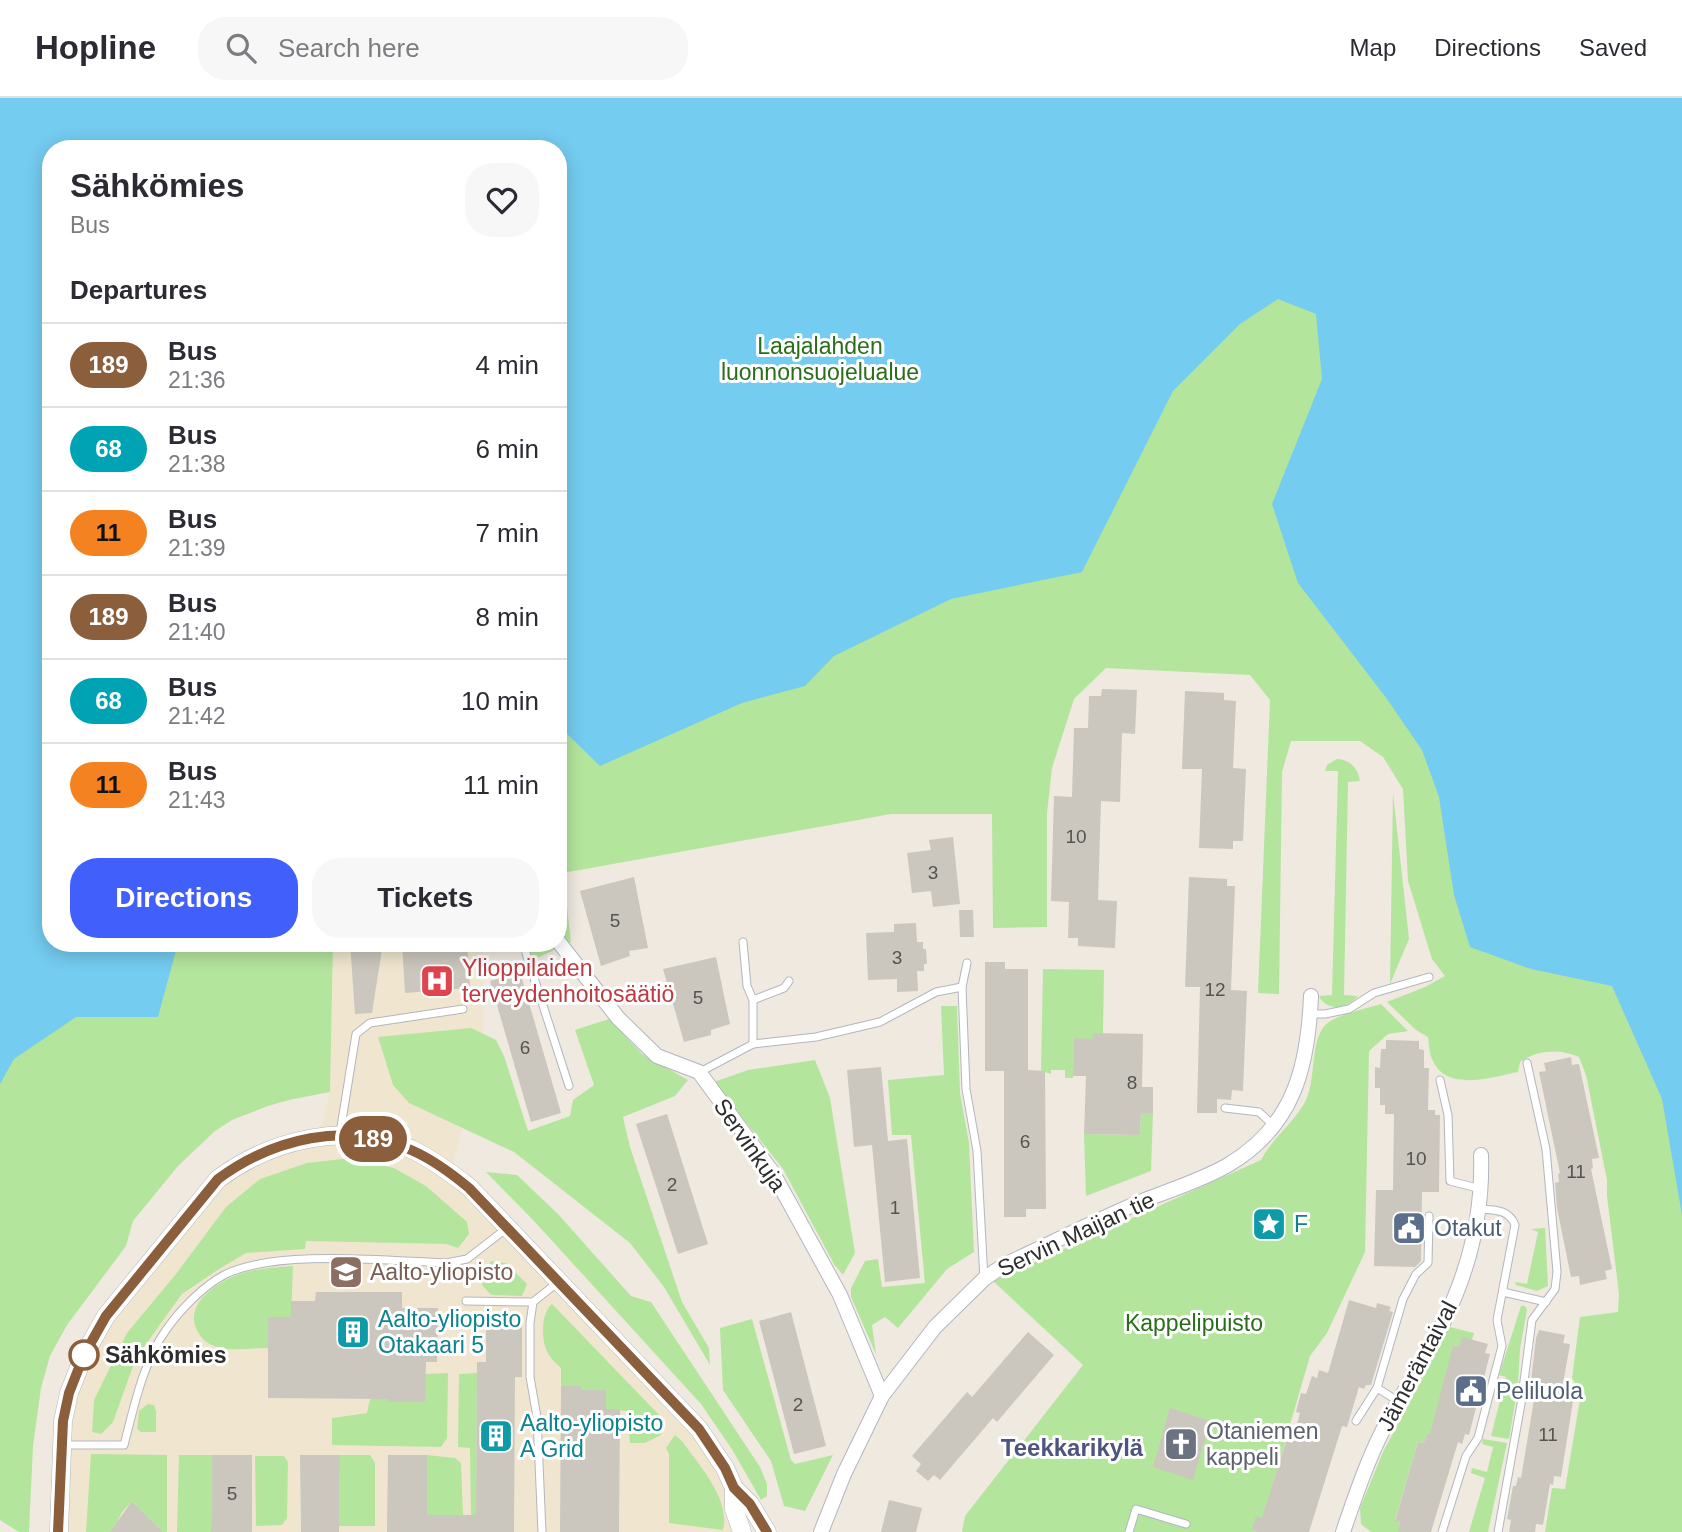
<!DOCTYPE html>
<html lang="en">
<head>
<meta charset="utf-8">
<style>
	body { margin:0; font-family:Arial,sans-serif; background:#f7f7f7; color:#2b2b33; height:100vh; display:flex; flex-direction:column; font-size:26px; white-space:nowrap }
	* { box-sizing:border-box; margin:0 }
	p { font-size:23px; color:#7c7c81 }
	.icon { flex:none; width:38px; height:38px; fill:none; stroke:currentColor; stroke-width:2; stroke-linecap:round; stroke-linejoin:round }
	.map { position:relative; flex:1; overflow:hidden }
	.side { position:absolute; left:42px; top:42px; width:525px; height:812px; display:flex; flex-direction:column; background:#fff; border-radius:28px; box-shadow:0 4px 18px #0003 }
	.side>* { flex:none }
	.badge { padding:0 14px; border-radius:23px; font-size:24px; line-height:46px }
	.map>.badge { position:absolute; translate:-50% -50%; box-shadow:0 0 0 4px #fff }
	h2 { padding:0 28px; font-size:26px; line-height:63px }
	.round { display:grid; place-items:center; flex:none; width:74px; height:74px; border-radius:28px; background:#f7f7f7 }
	.overview { display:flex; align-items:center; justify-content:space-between; height:119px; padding:0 28px }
	h1 { font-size:33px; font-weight:700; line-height:52px }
	.action { display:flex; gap:14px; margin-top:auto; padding:14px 28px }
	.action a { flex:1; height:80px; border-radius:28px; background:#415ffb; color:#fff; font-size:28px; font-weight:700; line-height:80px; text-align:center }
	.action a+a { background:#f7f7f7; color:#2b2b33 }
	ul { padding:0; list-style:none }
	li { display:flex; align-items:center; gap:21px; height:84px; padding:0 28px; border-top:2px solid #e1e1e2 }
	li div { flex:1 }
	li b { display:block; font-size:26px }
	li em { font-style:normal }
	li .badge { min-width:77px; font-weight:700; text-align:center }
	header { display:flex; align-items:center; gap:42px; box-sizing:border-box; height:98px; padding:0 35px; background:#fff; border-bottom:2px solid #e1e1e2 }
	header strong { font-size:33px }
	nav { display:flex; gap:38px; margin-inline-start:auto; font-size:24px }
	.search { width:490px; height:63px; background:#f7f7f7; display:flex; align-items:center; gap:18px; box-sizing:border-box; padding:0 24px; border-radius:28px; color:#7c7c81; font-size:26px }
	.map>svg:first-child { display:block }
	.education { fill:#f0e6d0 }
	.green { fill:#b4e59d }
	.water { fill:#74ccf0 }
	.building { fill:#cbc7be }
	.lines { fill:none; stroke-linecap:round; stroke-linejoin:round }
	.service-casing { stroke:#b3b6c1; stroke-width:9 }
	.minor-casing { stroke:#b3b6c1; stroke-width:16 }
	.tertiary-casing { stroke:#b3b6c1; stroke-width:19 }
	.service { stroke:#fff; stroke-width:7 }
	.minor { stroke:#fff; stroke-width:14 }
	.tertiary { stroke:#fff; stroke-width:18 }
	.line-casing { stroke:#fff; stroke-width:16 }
	.line { stroke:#8b5e3c; stroke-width:10 }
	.stop-dot { fill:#fff; stroke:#8b5e3c; stroke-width:3.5 }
	.labels { text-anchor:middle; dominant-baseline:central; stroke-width:6; stroke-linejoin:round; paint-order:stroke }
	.number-label { font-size:19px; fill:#545451 }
	.park-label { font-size:23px; fill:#2a6d1b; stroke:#fff }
	.health-label { font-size:23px; fill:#be3a42; stroke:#fff; text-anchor:start }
	.street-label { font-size:23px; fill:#2d2d2d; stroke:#fff }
	.culture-label { font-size:23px; fill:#0d838f; stroke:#fff; text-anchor:start }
	.service-label { font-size:23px; fill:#4e5e75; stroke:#fff; text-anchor:start }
	.education-label { font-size:23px; fill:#785e54; stroke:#fff; text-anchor:start }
	.stop-label { font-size:23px; font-weight:bold; fill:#2d2d2d; stroke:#fff; text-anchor:start }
	.worship-label { font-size:23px; fill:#5b616d; stroke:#fff; text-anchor:start }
	.neighbourhood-label { font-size:24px; font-weight:bold; fill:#4d547f; stroke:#fff }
</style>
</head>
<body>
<header>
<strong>Hopline</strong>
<div class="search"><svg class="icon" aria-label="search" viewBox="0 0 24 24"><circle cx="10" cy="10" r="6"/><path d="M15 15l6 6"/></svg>Search here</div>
<nav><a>Map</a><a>Directions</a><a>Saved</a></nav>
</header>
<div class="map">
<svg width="1682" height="1434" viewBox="0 0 1682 1434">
	<rect width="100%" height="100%" fill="#efe9e0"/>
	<!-- education -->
	<path class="education" d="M333,845H484L483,950L451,1075L711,1348L742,1434H59L61,1347L84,1257L218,1081L319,1038L330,994Z"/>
	<!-- green -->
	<g class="green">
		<path d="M0,0H1512L1484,671L1682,1003V1434H1545L1552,1390L1565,1391L1581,1295L1572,1280L1580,1219L1618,1214L1619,1196L1607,1098V1082L1586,977L1579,959C1560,950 1536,952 1520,964L1518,974C1492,979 1446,995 1432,961C1429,954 1429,946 1428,939L1416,932L1387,904L1425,889L1445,878L1432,861L1408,783L1403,691L1383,659L1360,643H1291L1282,674L1279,896L1258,895L1270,602L1250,577L1106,570L1074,601L1052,670L1047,715V829L993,830L992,716H891L563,775L571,844L533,862L528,845H558V51H51V845H333L330,994L289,1002L268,1008L232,1022L215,1033L178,1068L133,1123L126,1148L67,1227L50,1258L41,1290L33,1348L29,1434H19L0,1422Z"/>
		<path d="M1337,661C1350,662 1358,670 1360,683L1348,684L1344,897L1358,898C1347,911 1327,914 1319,898L1332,897L1338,673H1325L1327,667Z"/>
		<path d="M1393,695L1409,841L1390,886Z"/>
		<path d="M1043,871L1104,872L1103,935H1093V941H1074L1073,980H1065V972H1051V976L1041,973Z"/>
		<path d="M1381,906L1408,933L1388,936L1369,953L1365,1154L1327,1235L1310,1258L1259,1434H962L965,1418L1083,1267L993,1183L1261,1062C1272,1041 1292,1026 1304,1006C1318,983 1308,938 1329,924C1343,915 1365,911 1381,906Z"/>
		<path d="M941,908H957L960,995L969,1045L974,1154L947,1171L898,1230L885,1219L872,1227L876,1256L851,1199V1190L865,1163L878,1161L882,1189L925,1185L911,1037H892L888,982L944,977Z"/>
		<path d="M609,921L642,956L688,982L675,998L623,1019L630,1049L682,1204L709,1250L710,1267L664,1189L630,1145L514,1054L409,1005L393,987L378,939L471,930L496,942L504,958L528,1033L570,1018L573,1002L594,987L575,932Z"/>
		<path d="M815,962L830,1000L855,1155L843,1177L834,1166L783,1071L714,984L748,972Z"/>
		<path d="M1141,1015H1153L1151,1073L1086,1098L1084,1036L1140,1037Z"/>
		<path d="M351,1060L394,1070L426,1088L467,1124L469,1136L458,1150L446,1146L306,1143L305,1151L246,1155L219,1171L182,1196L136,1260L113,1324L101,1336L92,1334L94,1302L127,1235L176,1176L226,1109L260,1081L307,1065Z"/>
		<path d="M486,1074L517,1077L558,1116L631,1198L651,1204L760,1369L767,1386V1398L761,1402L733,1353L701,1306L534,1123Z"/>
		<path d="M1545,1130L1548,1188L1537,1193L1516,1187L1515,1184L1527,1186L1538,1134L1531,1131Z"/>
		<path d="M491,1163L506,1165L527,1186L522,1198L491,1197L482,1187L484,1177Z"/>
		<path d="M293,1168L291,1219H268V1250C251,1250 229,1254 214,1248C203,1244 196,1234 194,1223C193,1214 197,1206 203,1199C228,1173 259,1170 293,1168Z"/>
		<path d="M552,1206L662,1320L661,1337L645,1345H630L627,1313L606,1311L581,1292L561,1288V1270C557,1266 552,1262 549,1257C541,1245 540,1216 552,1206Z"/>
		<path d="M1521,1208H1525L1527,1212L1520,1251L1518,1287L1509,1341L1491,1338L1506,1279L1499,1277Z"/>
		<path d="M752,1221L791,1362L795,1366L833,1357L805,1413L784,1408L771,1363L723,1292L720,1230Z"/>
		<path d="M1450,1229L1474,1235L1472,1242L1459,1249L1453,1247L1436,1338L1427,1335L1424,1345L1418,1344L1395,1422L1400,1424L1399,1434H1371L1361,1426L1360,1410L1383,1354Z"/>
		<path d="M448,1275L447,1340L441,1349L332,1347V1320L367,1315L370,1301L425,1276Z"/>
		<path d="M477,1275L476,1418L471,1417L470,1350L458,1349L459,1276Z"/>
		<path d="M148,1306L154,1307L156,1313V1334H141L137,1331L139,1313Z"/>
		<path d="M675,1337L682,1343C699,1367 731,1402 723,1432L669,1425V1356L666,1350Z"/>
		<path d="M1483,1341L1507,1345L1488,1434H1469L1485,1380L1471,1375L1472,1370L1487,1374L1493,1349L1482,1346Z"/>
		<path d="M91,1356L167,1357V1434H163L132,1403L122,1414L112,1434H86Z"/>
		<path d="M179,1357H212L211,1434H177Z"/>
		<path d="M340,1357H370L375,1365V1428H339Z"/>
		<path d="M427,1357L455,1360L461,1365L463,1417H427Z"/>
		<path d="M255,1358H284L288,1364L287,1420L282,1427L256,1428Z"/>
	</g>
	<!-- water -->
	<path class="water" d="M0,0H1682V1117L1662,1001L1612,888L1531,871L1470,849L1454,797L1439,699L1422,652L1387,601L1298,485L1272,406L1322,281L1316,216L1278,201L1240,226L1173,293L1082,474L951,501L834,558L805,588L742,605L600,668L558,627V51H51V845H178L158,919H76L14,961L0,986Z"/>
	<!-- building -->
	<g class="building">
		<path d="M1102,591L1137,592L1135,636L1122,635L1120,704L1101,703L1098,802L1117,803L1115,850L1078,848V840H1068L1069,804L1051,803L1054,698L1072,699L1074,630H1088L1089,598H1101Z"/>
		<path d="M1185,593L1224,595V602L1236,603L1233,670L1246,671L1243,743H1233V751L1199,750L1202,671H1182Z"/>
		<path d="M953,739L960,806L933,809L931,793L912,795L907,755L931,752L929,742Z"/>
		<path d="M634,779L648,850L629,853L630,858L601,868L580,793Z"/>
		<path d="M1189,779L1227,781V788H1235L1231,892L1247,893L1243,993L1232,992L1231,1002L1217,1001V1015H1197L1200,889H1185Z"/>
		<path d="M959,812H973L974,839H960Z"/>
		<path d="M916,825L917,844H923V851H926L927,866H924V873H917L918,893L897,894V881L868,882L866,835L894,834V826Z"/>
		<path d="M350,845H383L372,915L355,916Z"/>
		<path d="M402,845H467L470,890L405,895Z"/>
		<path d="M716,859L730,926L711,932V937L684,944L663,871Z"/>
		<path d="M985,864H1005V871H1028V972L1045,973L1046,1111H1026V1119H1004V973H985Z"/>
		<path d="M520,874L561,1015L531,1024L490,883Z"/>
		<path d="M1093,935L1143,936L1142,989H1153V1015H1141L1140,1037L1084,1036L1086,978H1073L1074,940L1093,941Z"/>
		<path d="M1386,942L1419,943V951L1424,952V970H1429L1428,1012H1435V1017H1440L1439,1094H1422L1421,1163L1415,1169L1374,1168L1376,1092H1393L1394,1016H1385V1007H1380V990H1375V969L1380,970L1381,951H1386Z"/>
		<path d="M1571,959L1572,967L1579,966L1599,1060L1592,1061L1593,1070L1591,1071L1612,1171L1605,1173L1607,1181L1580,1187L1579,1178L1571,1179L1557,1110L1555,1085L1559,1084L1558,1076L1560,1075L1539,974L1546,973L1544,965Z"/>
		<path d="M881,969L888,1043L907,1041L920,1180L885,1184L872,1047L854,1049L847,972Z"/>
		<path d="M667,1016L708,1146L678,1156L636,1026Z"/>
		<path d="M316,1194H402V1210H438L437,1264H426L425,1304H388V1301L268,1300V1219H291V1203H315Z"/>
		<path d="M1349,1202L1376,1210L1377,1205L1391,1209L1389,1213L1393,1214L1371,1287H1366L1364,1291L1359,1289L1347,1329L1342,1328L1309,1434H1258L1252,1431L1256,1418L1262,1420L1286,1343L1292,1345L1300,1315L1296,1314L1301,1295L1306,1296L1312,1278L1317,1280L1319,1272L1328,1275Z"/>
		<path d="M791,1214L826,1348L794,1356L759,1223Z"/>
		<path d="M486,1216H522V1279H515L514,1434H387L388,1357H427V1417H476L477,1264H486Z"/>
		<path d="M1539,1232L1565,1237L1563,1245L1570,1246L1563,1286L1569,1287L1568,1296L1574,1297L1561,1379L1554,1378L1553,1387L1550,1386L1543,1427L1536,1426L1535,1434H1509L1511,1422L1507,1421L1513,1388H1516L1518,1379L1521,1380L1537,1284L1531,1283L1536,1240Z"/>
		<path d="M1028,1234L1054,1257L997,1324L993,1320L940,1382L934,1377L928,1383L916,1373L921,1366L912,1358L967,1294L972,1299Z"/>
		<path d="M1462,1239L1488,1246L1485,1255L1490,1256L1469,1337L1465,1336L1462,1346L1458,1344L1431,1434H1398L1400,1424L1395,1423L1418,1344L1424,1345L1427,1335L1430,1336L1453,1247L1459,1249Z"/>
		<path d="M561,1288H581V1292H606V1311H620L619,1434H560Z"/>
		<path d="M1170,1310L1210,1323L1193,1382L1153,1369Z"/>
		<path d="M212,1357H252V1434H211Z"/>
		<path d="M300,1357H340L339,1434H301Z"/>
		<path d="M889,1402L922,1410L916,1434H881Z"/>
		<path d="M132,1403L163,1434H110Z"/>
	</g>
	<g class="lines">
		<!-- service casing -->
		<g class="service-casing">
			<g id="service">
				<path d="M743,844L747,888L753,902V946"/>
				<path d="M526,855L569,988"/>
				<path d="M967,865L962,889L966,991L977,1053L984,1181"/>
				<path d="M753,902L784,890L789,883"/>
				<path d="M1310,916H1325L1349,911L1374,895L1429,879"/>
				<path d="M700,974L753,946L816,939L880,924L936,894L962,889"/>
				<path d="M1440,982L1448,1017L1450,1083L1481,1091"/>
				<path d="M1225,1010L1259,1014L1274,1028"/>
				<path d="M340,1035L356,936L370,925L463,911"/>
				<path d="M1503,1194L1546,1204"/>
				<path d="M466,1203L533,1204L530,1225V1279L537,1319L542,1434"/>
				<path d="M533,1204L557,1185"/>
				<path d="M1377,1290L1403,1201L1416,1176L1428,1165L1429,1118"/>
				<path d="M1356,1323L1377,1290L1398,1303"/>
				<path d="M62,1347H124C134,1309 143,1264 166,1232C180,1212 202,1189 224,1177C275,1151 387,1163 446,1165L467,1161L507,1130"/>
				<path d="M1129,1434L1136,1411L1186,1426"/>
				<path d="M1442,1434L1466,1358L1478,1340L1502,1248L1497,1222L1515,1127C1509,1111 1494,1112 1479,1111"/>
				<path d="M1498,1434L1521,1306L1532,1222L1555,1191L1557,1174L1546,1051L1527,965"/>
			</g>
		</g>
		<!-- minor casing -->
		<g class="minor-casing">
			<g id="minor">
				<path d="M558,843L618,920L657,958L699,974L773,1075L840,1197L882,1298"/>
				<path d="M821,1434L844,1376L882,1298L935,1229L984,1181L1004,1167C1052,1145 1100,1120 1150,1100C1176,1090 1204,1081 1228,1067C1294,1028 1308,969 1311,898"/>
				<path d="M1343,1434C1355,1399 1367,1363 1384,1330C1402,1295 1424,1262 1442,1227C1468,1175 1483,1116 1481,1057"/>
			</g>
		</g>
		<!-- tertiary casing -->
		<g class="tertiary-casing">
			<g id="tertiary">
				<path d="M734,1390V1411L742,1434"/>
				<path d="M59,1434L63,1323L69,1295L84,1257L106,1218L218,1081C272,1041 347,1023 411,1051C432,1061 451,1075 469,1089L699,1331L725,1370L734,1390L750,1406L767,1434"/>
			</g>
		</g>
		<!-- service -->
		<use href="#service" class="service"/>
		<!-- minor -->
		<use href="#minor" class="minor"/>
		<!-- tertiary -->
		<use href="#tertiary" class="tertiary"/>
	</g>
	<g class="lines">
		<!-- line casing -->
		<g class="line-casing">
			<path id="line" d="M58,1434L63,1323L69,1295L84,1257L106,1218L218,1081C272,1041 347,1022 411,1052C432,1061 451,1075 469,1090L699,1331L725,1370L734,1390L750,1406L767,1434"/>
		</g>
		<!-- line -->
		<use href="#line" class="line"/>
	</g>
	<!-- icons -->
	<defs>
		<g id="hospital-square" transform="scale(1.75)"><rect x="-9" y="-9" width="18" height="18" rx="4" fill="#e0444e" stroke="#fff"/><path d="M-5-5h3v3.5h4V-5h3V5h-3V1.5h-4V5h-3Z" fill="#fff"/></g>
		<g id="sight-square" transform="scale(1.75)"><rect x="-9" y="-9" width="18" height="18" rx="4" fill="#0f9aa8" stroke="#fff"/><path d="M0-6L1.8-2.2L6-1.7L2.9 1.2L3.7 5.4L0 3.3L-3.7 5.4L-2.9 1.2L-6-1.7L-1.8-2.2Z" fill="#fff"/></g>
		<g id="civic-square" transform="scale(1.75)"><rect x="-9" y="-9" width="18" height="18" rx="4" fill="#5c6f8a" stroke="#fff"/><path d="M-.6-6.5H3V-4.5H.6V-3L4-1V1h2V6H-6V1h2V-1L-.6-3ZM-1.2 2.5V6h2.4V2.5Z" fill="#fff"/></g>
		<g id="university-square" transform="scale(1.75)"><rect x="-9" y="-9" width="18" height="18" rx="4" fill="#8d6e63" stroke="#fff"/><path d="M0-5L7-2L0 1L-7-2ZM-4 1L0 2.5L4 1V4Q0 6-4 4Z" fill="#fff"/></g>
		<g id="building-square" transform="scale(1.75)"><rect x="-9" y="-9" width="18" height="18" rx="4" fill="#0f9aa8" stroke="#fff"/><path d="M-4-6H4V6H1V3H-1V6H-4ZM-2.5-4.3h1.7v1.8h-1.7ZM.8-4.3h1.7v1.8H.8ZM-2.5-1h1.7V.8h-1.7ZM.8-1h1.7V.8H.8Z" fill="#fff"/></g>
		<g id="church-square" transform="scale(1.75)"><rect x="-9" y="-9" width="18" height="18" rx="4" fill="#6b7280" stroke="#fff"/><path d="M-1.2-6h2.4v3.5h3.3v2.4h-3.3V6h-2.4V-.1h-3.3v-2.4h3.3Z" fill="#fff"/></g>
	</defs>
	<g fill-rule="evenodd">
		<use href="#hospital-square" x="437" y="883"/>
		<use href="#sight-square" x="1269" y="1126"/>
		<use href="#civic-square" x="1409" y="1130"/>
		<use href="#university-square" x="346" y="1174"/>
		<use href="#building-square" x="353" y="1234"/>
		<use href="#civic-square" x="1471" y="1293"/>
		<use href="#building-square" x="496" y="1338"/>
		<use href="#church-square" x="1181" y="1346"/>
	</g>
	<!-- markers -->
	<circle class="stop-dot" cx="84" cy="1257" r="14"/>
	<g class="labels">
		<!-- number labels -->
		<g class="number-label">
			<text x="1076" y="738">10</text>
			<text x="933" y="774">3</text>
			<text x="615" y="822">5</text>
			<text x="897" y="859">3</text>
			<text x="1215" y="891">12</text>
			<text x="698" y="899">5</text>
			<text x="525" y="949">6</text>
			<text x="1132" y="984">8</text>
			<text x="1025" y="1043">6</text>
			<text x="1416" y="1060">10</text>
			<text x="1576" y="1073">11</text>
			<text x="672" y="1086">2</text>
			<text x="895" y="1109">1</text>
			<text x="798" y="1306">2</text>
			<text x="1548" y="1336">11</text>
			<text x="232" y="1395">5</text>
		</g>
		<!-- park labels -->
		<g class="park-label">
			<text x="820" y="248">Laajalahden<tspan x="820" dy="26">luonnonsuojelualue</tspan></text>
			<text x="1194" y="1225">Kappelipuisto</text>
		</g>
		<!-- health labels -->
		<g class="health-label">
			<text x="462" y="870">Ylioppilaiden<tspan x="462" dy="26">terveydenhoitosäätiö</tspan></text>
		</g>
		<!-- street labels -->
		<g class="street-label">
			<text transform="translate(750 1047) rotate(55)">Servinkuja</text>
			<text transform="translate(1076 1136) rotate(-25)">Servin Maijan tie</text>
			<text transform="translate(1417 1268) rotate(-62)">Jämeräntaival</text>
		</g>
		<!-- culture labels -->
		<g class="culture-label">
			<text x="1294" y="1126">F</text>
			<text x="378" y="1221">Aalto-yliopisto<tspan x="378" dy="26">Otakaari 5</tspan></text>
			<text x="520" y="1325">Aalto-yliopisto<tspan x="520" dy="26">A Grid</tspan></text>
		</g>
		<!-- service labels -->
		<g class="service-label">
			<text x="1434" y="1130">Otakut</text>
			<text x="1496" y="1293">Peliluola</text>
		</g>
		<!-- education labels -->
		<g class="education-label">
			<text x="370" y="1174">Aalto-yliopisto</text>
		</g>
		<!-- stop labels -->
		<g class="stop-label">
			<text x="105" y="1257">Sähkömies</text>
		</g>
		<!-- worship labels -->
		<g class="worship-label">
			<text x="1206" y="1333">Otaniemen<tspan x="1206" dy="26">kappeli</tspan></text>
		</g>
		<!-- neighbourhood labels -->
		<g class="neighbourhood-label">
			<text x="1072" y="1349">Teekkarikylä</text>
		</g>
	</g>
</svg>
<b class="badge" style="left:373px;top:1041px;background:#8b5e3c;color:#fff">189</b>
<section class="side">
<div class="overview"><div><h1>Sähkömies</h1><p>Bus</p></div><a class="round"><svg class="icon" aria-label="heart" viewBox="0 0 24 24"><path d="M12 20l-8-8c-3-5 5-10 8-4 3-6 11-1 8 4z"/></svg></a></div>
<h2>Departures</h2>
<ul>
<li><span class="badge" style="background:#8b5e3c;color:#fff">189</span><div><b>Bus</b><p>21:36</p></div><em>4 min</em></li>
<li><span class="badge" style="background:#00a3b4;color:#fff">68</span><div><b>Bus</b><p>21:38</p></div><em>6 min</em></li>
<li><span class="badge" style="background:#f58220;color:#111">11</span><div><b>Bus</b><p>21:39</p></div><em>7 min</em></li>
<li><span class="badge" style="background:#8b5e3c;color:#fff">189</span><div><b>Bus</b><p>21:40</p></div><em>8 min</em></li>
<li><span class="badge" style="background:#00a3b4;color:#fff">68</span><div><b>Bus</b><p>21:42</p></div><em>10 min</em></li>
<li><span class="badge" style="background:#f58220;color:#111">11</span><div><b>Bus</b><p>21:43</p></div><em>11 min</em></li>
</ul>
<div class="action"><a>Directions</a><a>Tickets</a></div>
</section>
</div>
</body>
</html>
